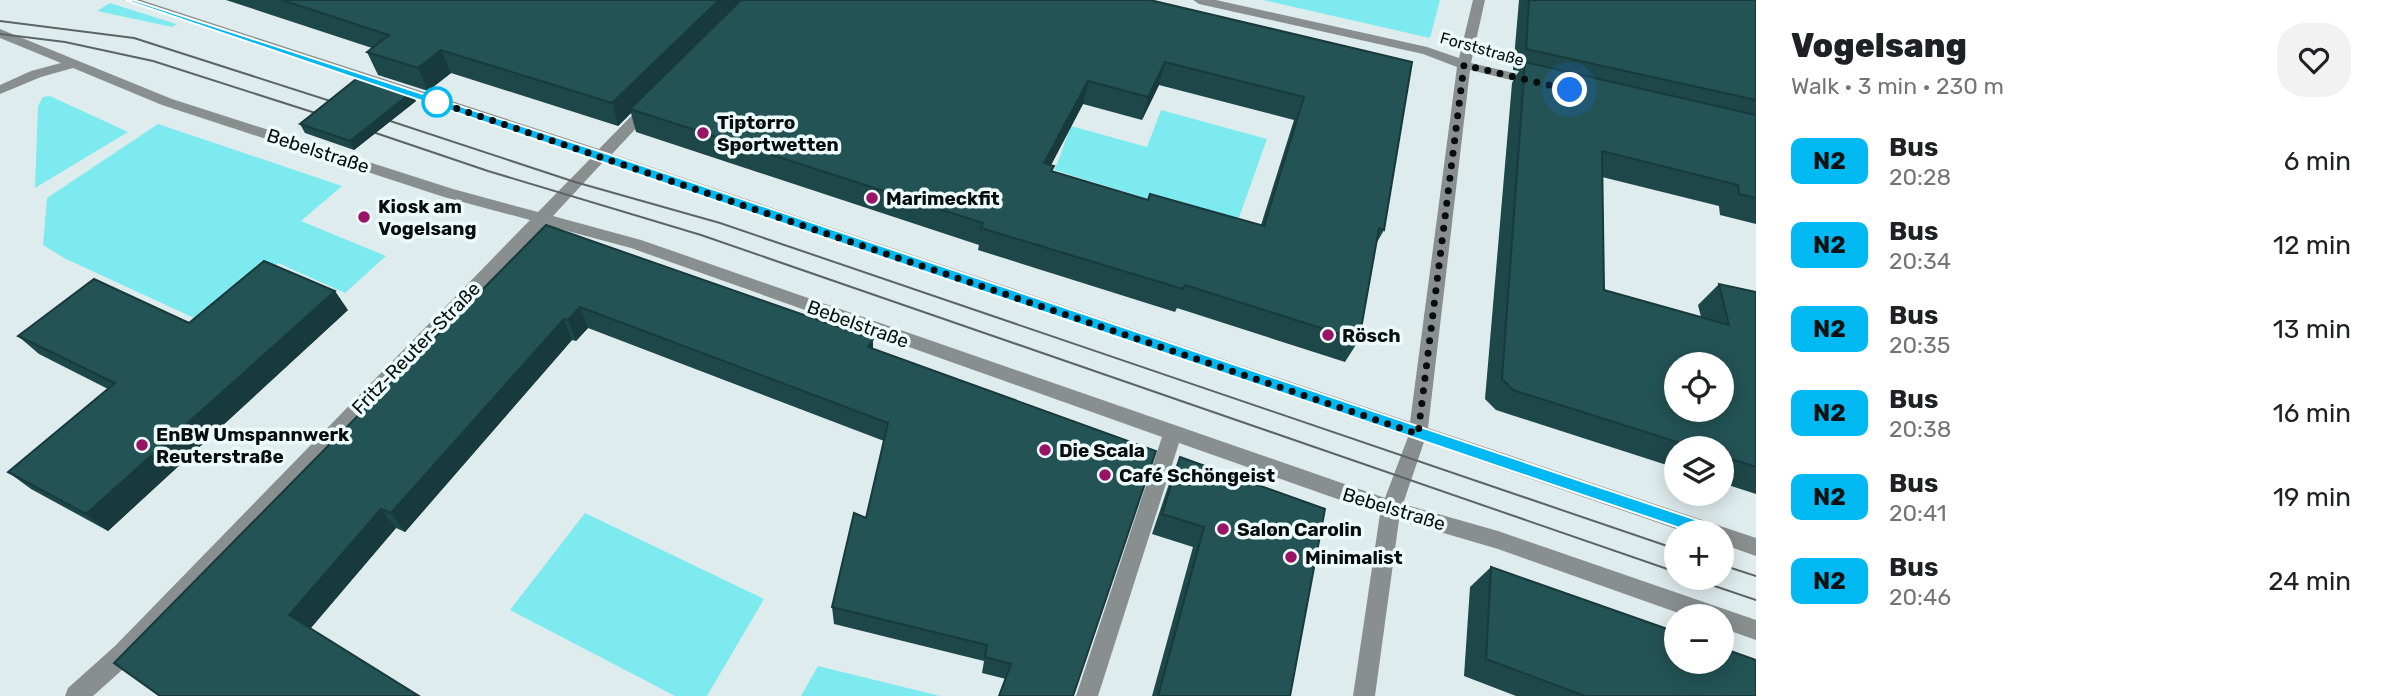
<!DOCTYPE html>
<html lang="en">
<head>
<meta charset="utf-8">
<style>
	body { margin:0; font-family:Rubik,sans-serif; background:#f2f2f2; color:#202124; height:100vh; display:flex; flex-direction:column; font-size:26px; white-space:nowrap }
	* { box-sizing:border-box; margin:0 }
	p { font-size:23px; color:#757577 }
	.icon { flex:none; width:38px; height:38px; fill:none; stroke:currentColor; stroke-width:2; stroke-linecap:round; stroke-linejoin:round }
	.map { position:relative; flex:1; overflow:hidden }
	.drawer { display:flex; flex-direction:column; background:#fff; width:630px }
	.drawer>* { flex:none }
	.badge { padding:0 14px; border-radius:10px; font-size:24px; line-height:46px }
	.buttons { position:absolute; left:1664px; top:352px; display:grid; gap:14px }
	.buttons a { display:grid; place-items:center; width:70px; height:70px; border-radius:50%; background:#fff; box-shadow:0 4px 18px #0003; font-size:35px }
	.you { position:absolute; width:35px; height:35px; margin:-18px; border:5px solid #fff; border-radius:50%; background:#1a73e8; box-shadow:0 0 0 10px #1a73e833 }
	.map>.badge { position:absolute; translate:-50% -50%; box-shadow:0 0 0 4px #fff }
	.round { display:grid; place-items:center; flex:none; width:74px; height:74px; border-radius:28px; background:#f2f2f2 }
	.overview { display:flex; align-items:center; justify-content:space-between; height:119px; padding:0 35px }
	h1 { font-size:33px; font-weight:800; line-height:52px }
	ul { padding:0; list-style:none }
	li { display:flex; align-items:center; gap:21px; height:84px; padding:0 35px }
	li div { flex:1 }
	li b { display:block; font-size:26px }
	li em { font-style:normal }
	li .badge { min-width:77px; font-weight:700; text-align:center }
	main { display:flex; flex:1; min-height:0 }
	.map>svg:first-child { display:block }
	.green { fill:#7deaef }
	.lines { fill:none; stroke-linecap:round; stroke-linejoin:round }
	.minor { fill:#898f8f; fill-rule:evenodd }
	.tram { stroke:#5d6465; stroke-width:2 }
	.wall { fill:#1e4749; fill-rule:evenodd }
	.shaded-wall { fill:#183a3c }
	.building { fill:#235355; stroke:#183a3c; stroke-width:2; fill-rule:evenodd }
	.line { fill:#00b9f2; stroke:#fff; stroke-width:2 }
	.walk { stroke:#090d0d; stroke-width:7; stroke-dasharray:0 12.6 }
	.stop-dot { fill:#fff; stroke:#00b9f2; stroke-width:3.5 }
	.poi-dot { fill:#991367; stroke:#ecfafa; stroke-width:2.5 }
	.labels { text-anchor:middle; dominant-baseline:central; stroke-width:7; stroke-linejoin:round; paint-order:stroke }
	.far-street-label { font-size:16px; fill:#090d0d; stroke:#ecfafa }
	.poi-label { font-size:19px; font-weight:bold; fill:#090d0d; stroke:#ecfafa; text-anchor:start }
	.street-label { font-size:19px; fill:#090d0d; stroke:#ecfafa }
</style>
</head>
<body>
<main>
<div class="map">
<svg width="1756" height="696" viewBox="0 0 1756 696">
	<rect width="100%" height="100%" fill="#dfeced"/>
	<!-- green -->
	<g class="green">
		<path d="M1263,0H1440L1430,38Z"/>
		<path d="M110,3L176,24H177L172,27L97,11Z"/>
		<path d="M50,96L128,132L35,188L38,106L43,97Z"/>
		<path d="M1161,110L1267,139L1236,226L1054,170C1062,155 1064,141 1071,126L1147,147Z"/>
		<path d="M158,124L342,186L301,221L386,256L345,293L278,263L205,323L64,258L43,245L47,198Z"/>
		<path d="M585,513L764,599L707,696H675L510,610Z"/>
		<path d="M818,666L940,696H801Z"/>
	</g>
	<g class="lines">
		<!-- minor -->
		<path class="minor" d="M123,0H141L599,149L644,103H654V109L612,154L1410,422L1457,67L1423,54L1199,4L1193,0H1216L1427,47L1459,58L1473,0H1485L1471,63L1544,80L1546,83L1539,87L1470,70L1428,428L1756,538V556L1722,544V532H1685L1424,442L1403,504L1498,531L1756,620V640L1722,628V616H1687L1498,549L1399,520L1375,696H1353L1380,514L1179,443L1098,696H1076L1162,437L631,248L545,225L131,662L93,696H65L68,688L115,646L530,220L444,197L162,105L73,68L41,77L0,94V85L31,71L61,63L0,38V29L172,99L453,189L538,212L592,157ZM604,161L1408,437L1385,498L641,240L553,216Z"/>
		<!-- tram -->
		<g class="tram">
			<path d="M0,21L134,38L349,107"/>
			<path d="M0,34L65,42L153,61L331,118"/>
			<path d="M372,115L575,182L720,223L1676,549"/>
			<path d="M358,127L488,171L701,235L1676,572"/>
			<path d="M1722,565L1756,576"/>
			<path d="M1691,578L1756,600"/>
		</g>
	</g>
	<!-- wall -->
	<g class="wall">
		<path d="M226,0H1150L1412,62L1384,230L1376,244L1359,340L1345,362L1177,308L1175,312L978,250L979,245L636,132L631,113L618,126L451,73L428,91L378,75L367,52L372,48ZM1159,85L1294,120L1261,225L1148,200L1053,172L1051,165L1083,104L1142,120Z"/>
		<path d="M1519,0H1756V224L1720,215L1719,206L1602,177L1604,290L1701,317L1698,305L1719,284L1756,292V494L1722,483V448H1676V468L1496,410L1485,399L1512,83L1519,71L1513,70Z"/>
		<path d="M416,101L354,150L305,133L300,124Z"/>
		<path d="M546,225L873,349L1156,451L1006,679L982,673L984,661L834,624L832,607L866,518L884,441L588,328L576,341L572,340L405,532L396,528L311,628L160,696Z"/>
		<path d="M348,310L108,531L31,489L8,472L108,389L39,354L18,336Z"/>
		<path d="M1180,457L1290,696H1152L1193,547L1152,534L1171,478Z"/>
		<path d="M1491,567L1756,696H1516L1464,676L1470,587Z"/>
	</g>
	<!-- shaded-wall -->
	<g class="shaded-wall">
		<path d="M719,0H745L630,109L631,113L618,126L612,103Z"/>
		<path d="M441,50L451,73L428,91L418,68Z"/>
		<path d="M1165,62L1159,85L1142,120L1148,97Z"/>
		<path d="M1088,81L1083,104L1040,186L1044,163Z"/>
		<path d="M412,92L416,101L354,150L350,141Z"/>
		<path d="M335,291L348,310L108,531L86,514Z"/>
		<path d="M580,307L588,328L576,341L568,320Z"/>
		<path d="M564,319L572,340L405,532L391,513Z"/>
		<path d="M873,339V359L868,347Z"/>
		<path d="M381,509L396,528L308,631L289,615Z"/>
	</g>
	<!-- building -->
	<g class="building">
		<path d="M282,0H719L612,103L441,50L418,68L367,52L389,35Z"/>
		<path d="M741,0H1150L1412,62L1384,230L1379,228L1359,340L1185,285L1183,289L981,228L983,223L630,109ZM1165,62L1304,97L1264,226L1150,194L1148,200L1051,171L1054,166L1044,163L1088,81L1148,97Z"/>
		<path d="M1529,0H1756V100L1526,49Z"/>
		<path d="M1525,62L1756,115V198L1739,194L1738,185L1602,151L1604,290L1729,325L1719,284L1756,292V467L1722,456V448H1696L1513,390L1502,379ZM1676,364H1722V410H1676Z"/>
		<path d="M361,75L412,92L350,141L300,124Z"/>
		<path d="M546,225L873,339L868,347L1156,451L1073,696H999L1011,664L985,657L987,645L832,607L854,513L866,518L888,423L580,307L568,320L564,319L391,513L381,509L289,615L419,696H160L114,663Z"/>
		<path d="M264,261L335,291L86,514L8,472L115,383L18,336L94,279L189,323Z"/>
		<path d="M1180,457L1325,509L1290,696H1158L1204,527L1162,514Z"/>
		<path d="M1491,567L1676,632V662H1722V648L1756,660V696H1585L1486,659Z"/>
	</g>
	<!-- line -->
	<path class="line" d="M125,0H133L605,153L1712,525L1720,532L1712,539Z"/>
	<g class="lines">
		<!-- walk -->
		<path class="walk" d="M437,102L429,99L1418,434L1464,65L1570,90"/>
	</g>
	<!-- markers -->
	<circle class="stop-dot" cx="437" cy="102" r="14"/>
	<g class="poi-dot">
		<circle cx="703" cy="133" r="7"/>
		<circle cx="872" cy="198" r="7"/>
		<circle cx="364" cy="217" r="7"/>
		<circle cx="1328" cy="335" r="7"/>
		<circle cx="142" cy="445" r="7"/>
		<circle cx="1045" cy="450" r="7"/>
		<circle cx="1105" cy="475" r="7"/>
		<circle cx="1223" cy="529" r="7"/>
		<circle cx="1291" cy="557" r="7"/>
	</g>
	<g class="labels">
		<!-- far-street labels -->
		<g class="far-street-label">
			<text transform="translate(1482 49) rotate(16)">Forststraße</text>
		</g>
		<!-- poi labels -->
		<g class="poi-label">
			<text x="717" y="122">Tiptorro<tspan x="717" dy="22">Sportwetten</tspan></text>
			<text x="886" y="198">Marimeckfit</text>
			<text x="378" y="206">Kiosk am<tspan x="378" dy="22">Vogelsang</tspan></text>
			<text x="1342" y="335">Rösch</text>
			<text x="156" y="434">EnBW Umspannwerk<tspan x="156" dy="22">Reuterstraße</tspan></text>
			<text x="1059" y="450">Die Scala</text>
			<text x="1119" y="475">Café Schöngeist</text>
			<text x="1237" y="529">Salon Carolin</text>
			<text x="1305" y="557">Minimalist</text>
		</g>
		<!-- street labels -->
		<g class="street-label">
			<text transform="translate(318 151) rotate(18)">Bebelstraße</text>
			<text transform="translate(858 324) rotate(20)">Bebelstraße</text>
			<text transform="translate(416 348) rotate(-46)">Fritz-Reuter-Straße</text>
			<text transform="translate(1394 509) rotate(17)">Bebelstraße</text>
		</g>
	</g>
</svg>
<div class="buttons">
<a><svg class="icon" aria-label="locate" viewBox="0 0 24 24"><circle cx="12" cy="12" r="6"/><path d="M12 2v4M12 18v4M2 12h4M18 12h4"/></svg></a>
<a><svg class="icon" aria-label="layers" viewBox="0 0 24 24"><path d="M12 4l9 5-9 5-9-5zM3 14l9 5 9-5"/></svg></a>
<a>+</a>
<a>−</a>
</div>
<div class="you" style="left:1570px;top:90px"></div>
</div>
<section class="drawer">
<div class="overview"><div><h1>Vogelsang</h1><p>Walk · 3 min · 230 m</p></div><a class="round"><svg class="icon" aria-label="heart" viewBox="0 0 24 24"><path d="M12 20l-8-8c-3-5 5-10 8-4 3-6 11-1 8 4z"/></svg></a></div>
<ul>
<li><span class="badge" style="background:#00b9f2;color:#111">N2</span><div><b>Bus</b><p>20:28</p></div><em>6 min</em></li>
<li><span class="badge" style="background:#00b9f2;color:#111">N2</span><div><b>Bus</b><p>20:34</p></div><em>12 min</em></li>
<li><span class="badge" style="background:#00b9f2;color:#111">N2</span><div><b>Bus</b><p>20:35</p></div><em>13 min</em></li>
<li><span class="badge" style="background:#00b9f2;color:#111">N2</span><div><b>Bus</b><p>20:38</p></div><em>16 min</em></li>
<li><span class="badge" style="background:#00b9f2;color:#111">N2</span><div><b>Bus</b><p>20:41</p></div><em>19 min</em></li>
<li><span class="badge" style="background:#00b9f2;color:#111">N2</span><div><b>Bus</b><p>20:46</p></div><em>24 min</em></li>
</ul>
</section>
</main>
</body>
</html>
